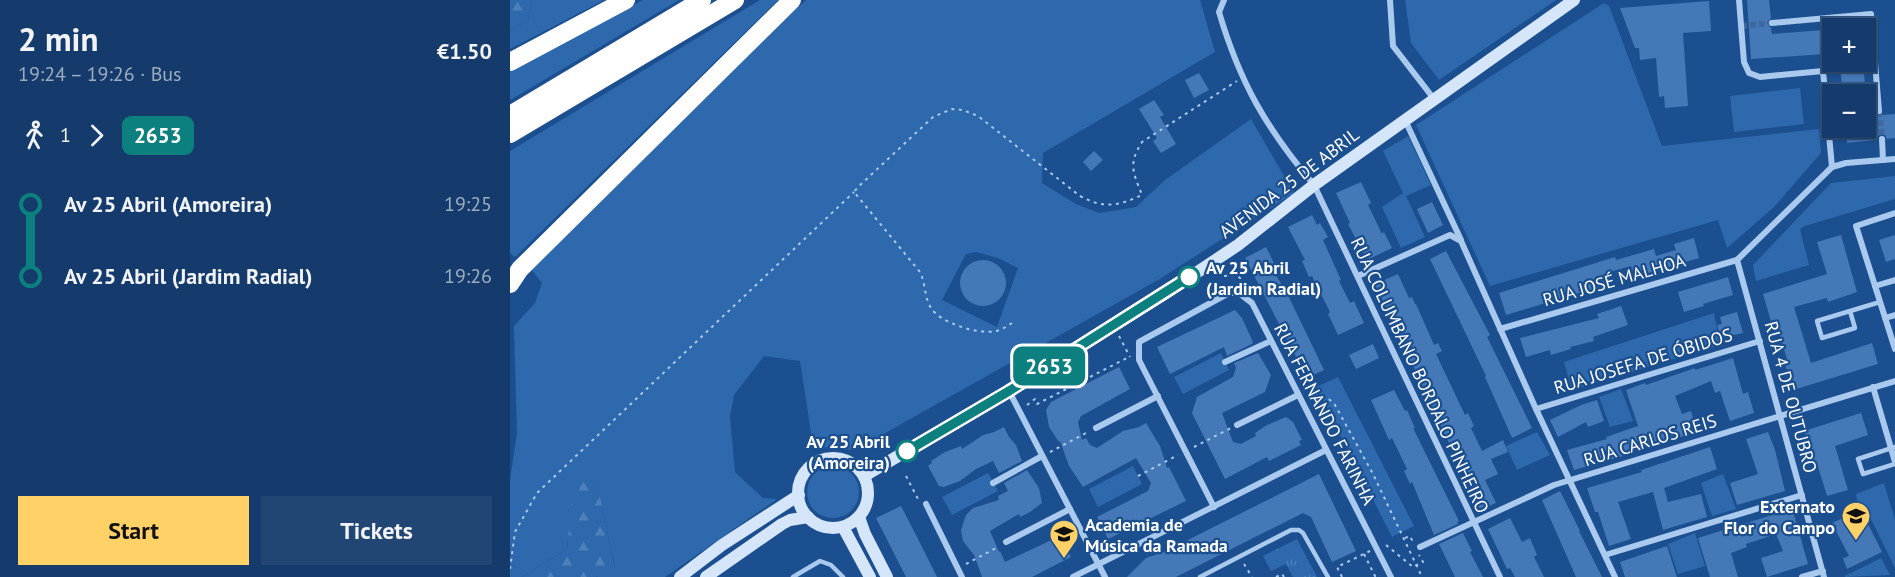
<!DOCTYPE html>
<html lang="en">
<head>
<meta charset="utf-8">
<style>
	body { margin:0; font-family:"PT Sans",sans-serif; background:#214673; color:#f1f3f6; height:100vh; display:flex; flex-direction:column; font-size:22px; white-space:nowrap }
	* { box-sizing:border-box; margin:0 }
	p { font-size:20px; color:#9dadc1 }
	.icon { flex:none; width:33px; height:33px; fill:none; stroke:currentColor; stroke-width:2; stroke-linecap:round; stroke-linejoin:round }
	.map { position:relative; flex:1; overflow:hidden }
	.side { display:flex; flex-direction:column; background:#143b6b; width:510px }
	.side>* { flex:none }
	.badge { padding:0 12px; border-radius:9px; font-size:21px; line-height:39px }
	.tools { position:absolute; left:1312px; top:18px; display:grid; gap:12px }
	.tools a { display:grid; place-items:center; width:54px; height:54px; border-radius:0px; background:#143b6b; box-shadow:0 2px 4px #0004,0 0 0 2px #33557e; font-size:30px }
	.map>.badge { position:absolute; translate:-50% -50%; box-shadow:0 0 0 3px #fff }
	.legs { display:flex; align-items:center; gap:9px; height:66px; padding:0 18px; font-size:20px }
	.legs p { margin-inline-start:auto }
	.head { display:flex; align-items:center; justify-content:space-between; height:102px; padding:0 18px }
	h1 { font-size:33px; font-weight:700; line-height:45px }
	.action { display:flex; gap:12px; margin-top:auto; padding:12px 18px }
	.action a { flex:1; height:69px; border-radius:0px; background:#ffd166; color:#111; font-size:24px; font-weight:700; line-height:69px; text-align:center }
	.action a+a { background:#214673; color:#f1f3f6 }
	ul { padding:0 18px; list-style:none }
	li { display:flex; align-items:center; gap:21px; height:72px; font-size:22px }
	li i { display:grid; place-items:center; width:9px; height:100%; margin:0 8px; background:currentColor }
	li i::after { content:''; width:15px; height:15px; margin:-8px; border:4px solid; border-radius:50%; background:#143b6b }
	li p { margin-inline-start:auto }
	li:first-child i { background:linear-gradient(#0000 50%,currentColor 0) }
	li:last-child i { background:linear-gradient(currentColor 50%,#0000 0) }
	main { display:flex; flex:1; min-height:0 }
	.map>svg:first-child { display:block }
	.green { fill:#2e69ad; fill-rule:evenodd }
	.forest { fill:url(#forest-firs) }
	.park { fill:url(#park-tufts) }
	.building { fill:#4478b7 }
	.lines { fill:none; stroke-linecap:round; stroke-linejoin:round }
	.street-tunnel { stroke:#3d69a0; stroke-width:6; stroke-dasharray:6 3; stroke-linecap:butt }
	.path { stroke:#a9c9ee; stroke-width:2; stroke-dasharray:3 4.5; stroke-linecap:butt }
	.lane { stroke:#a9c9ee; stroke-width:4.5 }
	.street { stroke:#a9c9ee; stroke-width:6 }
	.secondary { stroke:#d6e6fa; stroke-width:12 }
	.highway { stroke:#fff; stroke-width:18 }
	.line-1-casing { stroke:#fff; stroke-width:14 }
	.line-1 { stroke:#0c807e; stroke-width:9 }
	.stop-1-dot { fill:#fff; stroke:#0c807e; stroke-width:3 }
	.labels { text-anchor:middle; dominant-baseline:central; stroke-width:4.5; stroke-linejoin:round; paint-order:stroke }
	.street-label { font-size:18px; fill:#fff; stroke:#1b4f8f }
	.stop-label { font-size:18px; font-weight:bold; fill:#fff; stroke:#1b4f8f; text-anchor:start }
	.poi-label { font-size:18px; font-weight:bold; fill:#fff; stroke:#1b4f8f; text-anchor:end }
</style>
</head>
<body>
<main>
<section class="side">
<div class="head"><div><h1>2 min</h1><p>19:24 – 19:26 · Bus</p></div><b>€1.50</b></div>
<div class="legs"><svg class="icon" aria-label="walk" viewBox="0 0 24 24"><circle cx="13" cy="4" r="2"/><path d="M13 8l-2 6 4 7M11 14l-3 7M7 12l3-4h3l4 4"/></svg>1<svg class="icon" aria-label="forward" viewBox="0 0 24 24"><path d="M9 5l7 7-7 7"/></svg><b class="badge" style="background:#0c807e;color:#fff">2653</b></div>
<ul>
<li><i style="color:#0c807e"></i><b>Av 25 Abril (Amoreira)</b><p>19:25</p></li>
<li><i style="color:#0c807e"></i><b>Av 25 Abril (Jardim Radial)</b><p>19:26</p></li>
</ul>
<div class="action"><a>Start</a><a>Tickets</a></div>
</section>
<div class="map">
<svg width="1385" height="577" viewBox="0 0 1385 577">
	<defs>
		<pattern id="forest-firs" width="22" height="20" patternUnits="userSpaceOnUse" patternTransform="scale(1.5)"><rect width="22" height="20" fill="#2e69ad"/><path d="M5 1l3.5 6h-7zM16 11l3.5 6h-7z" fill="#4d80b9"/></pattern>
		<pattern id="park-tufts" width="24" height="20" patternUnits="userSpaceOnUse" patternTransform="scale(1.5)"><rect width="24" height="20" fill="#2e69ad"/><path d="M3 7l-1-3M5 7V3M7 7l1-3M15 17l-1-3M17 17v-4M19 17l1-3" fill="none" stroke="#4d80b9"/></pattern>
	</defs>
	<rect width="100%" height="100%" fill="#1b4f8f"/>
	<!-- green -->
	<g class="green">
		<path d="M21,0H94L0,49V31L18,20Z"/>
		<path d="M133,0H169L0,100V71Z"/>
		<path d="M250,0H268L5,257L0,253V151Z"/>
		<path d="M296,0H690L705,52L533,153L532,183L566,204L589,213L626,207L655,180L741,119L784,193L648,280L345,450L303,446L290,361L254,356L224,395L220,416L225,472L253,498L267,499L155,577H86L105,568L87,482H64L57,549L12,577H0V480L7,433L4,326L25,303L32,283L21,269L250,42ZM466,252L488,258L508,268L487,327L432,300L456,254Z"/>
		<path d="M895,0H1046L929,80L901,43Z"/>
		<path d="M1094,3L1099,6L1152,146L1309,129L1311,153L1264,207L1217,248L1208,220L980,286L906,125Z"/>
		<path d="M1290,88L1294,124L1224,132L1220,96Z"/>
		<path d="M898,136L921,185L896,196L915,237L891,248L872,207L893,193L873,151Z"/>
		<path d="M1385,176V199L1295,226L1290,229L1299,265L1246,281L1243,265L1321,183Z"/>
		<path d="M1204,313L1210,345L1062,390L1054,362Z"/>
		<path d="M711,353L719,370L673,394L664,377Z"/>
		<path d="M828,377L904,526L882,537L806,387Z"/>
		<path d="M1111,389L1123,421L1100,427L1089,397Z"/>
		<path d="M1027,432L1040,455L1007,470L996,446Z"/>
		<circle cx="323" cy="492" r="26"/>
		<path d="M623,466L632,484L588,507L579,489Z"/>
		<path d="M478,473L488,491L442,515L432,497Z"/>
		<path d="M1213,474L1226,509L1202,516L1191,483Z"/>
		<path d="M1374,483L1385,520V568L1354,505L1348,503L1346,494Z"/>
		<path d="M1185,533L1195,566L1168,574L1158,544Z"/>
		<path d="M1371,558L1380,575L1335,577V576Z"/>
	</g>
	<!-- forest -->
	<g class="forest">
		<path d="M0,0H21L18,20L0,31Z"/>
		<path d="M87,481L105,569L86,577H12L57,549L63,482Z"/>
	</g>
	<!-- park -->
	<path class="park" d="M787,539L807,577H783L776,564L761,571L753,556Z"/>
	<!-- building -->
	<g class="building">
		<path d="M1237,0H1259L1261,18L1257,23L1261,28L1262,34L1314,30L1315,54L1241,59Z"/>
		<path d="M1199,1L1201,31L1173,33L1178,106L1155,108L1154,96L1149,97L1146,58L1130,60L1129,48H1125L1110,8Z"/>
		<path d="M1353,64L1356,94H1333L1330,66Z"/>
		<path d="M689,73L699,90L684,98L675,80Z"/>
		<path d="M644,100L654,115L650,117L666,144L651,153L643,141L647,138L629,109Z"/>
		<path d="M1385,114V138L1377,139L1375,135L1371,134L1368,136L1367,140L1337,143L1336,128H1356V116Z"/>
		<path d="M584,151L593,160L581,171L573,162Z"/>
		<path d="M851,182L861,203L858,205L872,234L874,232L882,248L857,260L838,224L840,223L826,193Z"/>
		<path d="M922,202L933,225L918,233L907,209Z"/>
		<path d="M802,215L807,225L810,223L818,237L813,240L831,280L829,281L840,303L844,301L854,323L828,335L818,314L820,312L802,276L799,277L792,261L795,260L778,227Z"/>
		<path d="M1331,235L1347,292L1318,302L1317,298L1284,307L1301,363L1362,343L1368,364L1283,390L1274,360L1277,359L1266,324L1262,325L1253,294L1317,274L1307,242Z"/>
		<path d="M1385,235V259L1376,262L1369,240Z"/>
		<path d="M1184,238L1189,258L1125,277L1121,266L1096,273L1099,284L996,315L989,293L1105,257L1106,260L1144,249L1146,256L1166,250L1164,244Z"/>
		<path d="M756,247L766,267L762,269L776,291L814,370L797,378L735,258Z"/>
		<path d="M936,251L980,335L977,337L1022,428L1002,438L975,377L976,376L920,259Z"/>
		<circle cx="473" cy="283" r="23"/>
		<path d="M888,274L899,298L902,297L905,304H906L924,345L928,343L932,351L926,354L955,415L958,413L964,426L961,428L972,451L993,440L998,452L981,459L988,474L975,480L986,503L970,510L903,365L901,366L896,354L898,353L865,284Z"/>
		<path d="M1218,277L1223,295L1193,304L1194,306L1174,312L1168,292Z"/>
		<path d="M1111,306L1118,325L1083,337L1084,341L1060,347L1061,349L1041,355L1040,350L1016,357L1010,338L1089,318L1087,314Z"/>
		<path d="M725,310L732,318L743,342L742,344L717,356L714,347L660,374L647,347Z"/>
		<path d="M1227,312L1233,333L1211,338L1207,325L1212,324L1210,317Z"/>
		<path d="M863,344L869,358L846,369L839,355Z"/>
		<path d="M748,353L761,375L755,392L712,413L723,442L731,444L746,436L745,433L757,425L776,417L783,422L792,440L789,441L791,445L759,461L757,457L715,479L682,413L687,397L723,377L726,368L724,363Z"/>
		<path d="M1223,358L1233,394L1238,392L1244,413L1220,421L1210,391L1205,393L1201,381L1165,396L1172,414L1181,411L1187,432L1145,445L1144,443L1112,454L1113,456L1064,470L1057,450L1097,439L1096,437L1128,426L1116,390L1135,383L1136,385L1185,368V370Z"/>
		<path d="M609,367L620,389L571,416L568,422L572,440L576,438L580,445L587,448L613,431L629,427L636,423L650,446L657,468L659,467L676,501L598,539L587,517L638,491L641,483L626,458L573,487L559,466L550,441L549,442L539,427L536,410L541,402Z"/>
		<path d="M884,390L895,411L897,410L905,428H903L949,521L947,522L948,524L924,535L902,482L900,484L894,471L897,469L882,438L879,440L861,400Z"/>
		<path d="M1087,400L1094,421L1078,427L1076,422L1048,437L1040,420L1071,405Z"/>
		<path d="M1351,413L1358,435L1325,446L1338,490L1317,496L1306,460L1302,461L1294,431Z"/>
		<path d="M494,427L499,437L506,445L512,461L489,473L483,461L466,469L450,481L434,487L429,486L418,466L422,463L421,461L435,452L451,446L452,449L473,435L484,432Z"/>
		<path d="M1258,432L1265,450L1275,491L1227,505L1220,483L1248,474L1236,439Z"/>
		<path d="M1200,447L1207,469L1154,488L1158,502L1191,494L1197,517L1153,530L1143,492L1108,502L1121,539L1099,546L1088,512H1085L1077,488L1132,472L1131,470Z"/>
		<path d="M517,470L529,488L532,503L520,512L510,517L509,514L480,531L489,552L490,551L495,562L550,536L561,557L522,577H472L464,555L453,541L451,530L456,515L463,508L489,500L488,496L498,491L494,483Z"/>
		<path d="M809,474L846,551L822,562L801,517L793,513L666,577H617L636,558L654,552Z"/>
		<path d="M1050,491L1070,531H1069L1092,577H1066L1032,500Z"/>
		<path d="M391,506L408,539L427,577H396L366,518Z"/>
		<path d="M1351,510L1372,552L1337,569L1333,558L1339,556L1322,523Z"/>
		<path d="M1283,511L1298,564L1257,577L1251,558L1273,551L1266,534L1236,544L1237,547L1221,553L1228,577H1200L1188,538L1259,516Z"/>
		<path d="M1000,518L1012,542L1020,538L1027,555L1024,557L1034,577H1005L1000,568L997,569L978,529Z"/>
		<path d="M953,533L962,551L960,552L973,577H945L929,544Z"/>
		<path d="M1157,546L1167,577H1115L1110,562Z"/>
	</g>
	<g class="lines">
		<!-- street-tunnel -->
		<g class="street-tunnel">
			<path d="M1231,26L1262,23"/>
			<path d="M1369,111L1372,139"/>
		</g>
		<!-- path -->
		<g class="path">
			<path d="M709,271L713,276L726,275L730,278V284"/>
			<path d="M502,323C497,326 492,330 486,331C469,335 430,323 421,308C414,297 416,284 410,272L344,192L348,187L423,117L442,109L453,110L468,116L570,196C594,209 608,206 632,195C623,172 618,164 632,142L727,81"/>
			<path d="M609,336L620,357"/>
			<path d="M797,395C809,395 817,395 825,405L863,474L912,577"/>
			<path d="M517,405L525,399L527,404L619,357"/>
			<path d="M684,447L721,428"/>
			<path d="M540,452L578,432"/>
			<path d="M396,476L409,501"/>
			<path d="M628,476L668,455"/>
			<path d="M895,538L900,536L903,542"/>
			<path d="M876,545L903,567L913,562L909,555"/>
			<path d="M854,554L865,576L862,577"/>
			<path d="M456,564L488,547"/>
			<path d="M734,564L742,577"/>
			<path d="M0,569L5,532L27,493L344,192"/>
			<path d="M766,577L772,574L774,577"/>
			<path d="M832,577L827,567L860,551"/>
		</g>
		<!-- lane -->
		<g class="lane">
			<path d="M1340,311L1345,328L1312,338L1307,321L1370,302"/>
			<path d="M1385,447L1348,459L1353,474L1385,464"/>
			<path d="M283,577L310,561L321,565L333,577"/>
			<path d="M690,577L781,530H789L793,533L818,577"/>
		</g>
		<!-- street -->
		<g class="street">
			<path d="M714,0L709,12C730,83 756,128 804,185L990,577"/>
			<path d="M880,0L883,46L924,99"/>
			<path d="M1229,0L1234,62L1239,73L1250,77L1313,71L1322,167"/>
			<path d="M1262,23L1361,14L1369,111"/>
			<path d="M895,120L951,240"/>
			<path d="M1372,139L1373,160"/>
			<path d="M1385,213L1346,226L1385,349"/>
			<path d="M1227,260L1314,577"/>
			<path d="M848,276L940,235L951,241L1026,409L1105,577"/>
			<path d="M1365,286L1385,280"/>
			<path d="M1375,318L1385,315"/>
			<path d="M990,329L1227,260L1322,167L1336,163L1385,159"/>
			<path d="M715,362L761,341"/>
			<path d="M1363,387L1385,462"/>
			<path d="M499,391L595,577"/>
			<path d="M1026,409L1250,341"/>
			<path d="M727,425L788,395"/>
			<path d="M586,428L648,396"/>
			<path d="M483,483L532,456"/>
			<path d="M416,504L452,577"/>
			<path d="M704,507L629,360V342L719,293H729L742,303L881,577"/>
			<path d="M496,542L560,509"/>
			<path d="M910,547L1044,485L1385,381"/>
			<path d="M1095,555L1292,495"/>
			<path d="M563,577L816,450"/>
			<path d="M1292,577L1313,571"/>
		</g>
		<!-- secondary -->
		<g class="secondary">
			<circle cx="323" cy="493" r="35"/>
			<path d="M354,476L499,391L653,295L728,245L804,185L1064,0"/>
			<path d="M349,517L355,534L377,577"/>
			<path d="M333,527L360,577"/>
			<path d="M170,577L212,545L289,495"/>
			<path d="M196,577L272,524L280,520L298,517"/>
		</g>
		<!-- highway -->
		<g class="highway">
			<path d="M0,62L116,0"/>
			<path d="M0,115L192,0"/>
			<path d="M0,134L225,0"/>
			<path d="M0,284L10,269L282,0"/>
		</g>
	</g>
	<g class="lines">
		<!-- line-1 casing -->
		<g class="line-1-casing">
			<path id="line-1" d="M397,451L499,391L679,277"/>
		</g>
		<!-- line-1 -->
		<use href="#line-1" class="line-1"/>
	</g>
	<!-- icons -->
	<defs>
		<g id="school-pin" transform="scale(1.5)"><path d="M0 17L-7.5 6A9.5 9.5 0 1 1 7.5 6Z" fill="#ffd166" stroke="#1b4f8f"/><path d="M0-5L7-2L0 1L-7-2ZM-4 1L0 2.5L4 1V4Q0 6-4 4Z" fill="#111"/></g>
	</defs>
	<g fill-rule="evenodd">
		<use href="#school-pin" x="1346" y="516"/>
		<use href="#school-pin" x="554" y="534"/>
	</g>
	<!-- markers -->
	<g class="stop-1-dot">
		<circle cx="679" cy="277" r="10"/>
		<circle cx="397" cy="451" r="10"/>
	</g>
	<g class="labels">
		<!-- street labels -->
		<g class="street-label">
			<text transform="translate(779 183) rotate(-37)">AVENIDA 25 DE ABRIL</text>
			<text transform="translate(1104 280) rotate(-16)">RUA JOSÉ MALHOA</text>
			<text transform="translate(1133 361) rotate(-17)">RUA JOSEFA DE ÓBIDOS</text>
			<text transform="translate(910 375) rotate(65)">RUA COLUMBANO BORDALO PINHEIRO</text>
			<text transform="translate(1281 397) rotate(75)">RUA 4 DE OUTUBRO</text>
			<text transform="translate(815 414) rotate(63)">RUA FERNANDO FARINHA</text>
			<text transform="translate(1140 440) rotate(-17)">RUA CARLOS REIS</text>
		</g>
		<!-- stop labels -->
		<g class="stop-label">
			<text x="696" y="267">Av 25 Abril<tspan x="696" dy="21">(Jardim Radial)</tspan></text>
			<text x="380" y="441" text-anchor="end">Av 25 Abril<tspan x="380" dy="21">(Amoreira)</tspan></text>
		</g>
		<!-- poi labels -->
		<g class="poi-label">
			<text x="1325" y="506">Externato<tspan x="1325" dy="21">Flor do Campo</tspan></text>
			<text x="575" y="524" text-anchor="start">Academia de<tspan x="575" dy="21">Música da Ramada</tspan></text>
		</g>
	</g>
</svg>
<div class="tools">
<a>+</a>
<a>−</a>
</div>
<b class="badge" style="left:539px;top:366px;background:#0c807e;color:#fff">2653</b>
</div>
</main>
</body>
</html>
